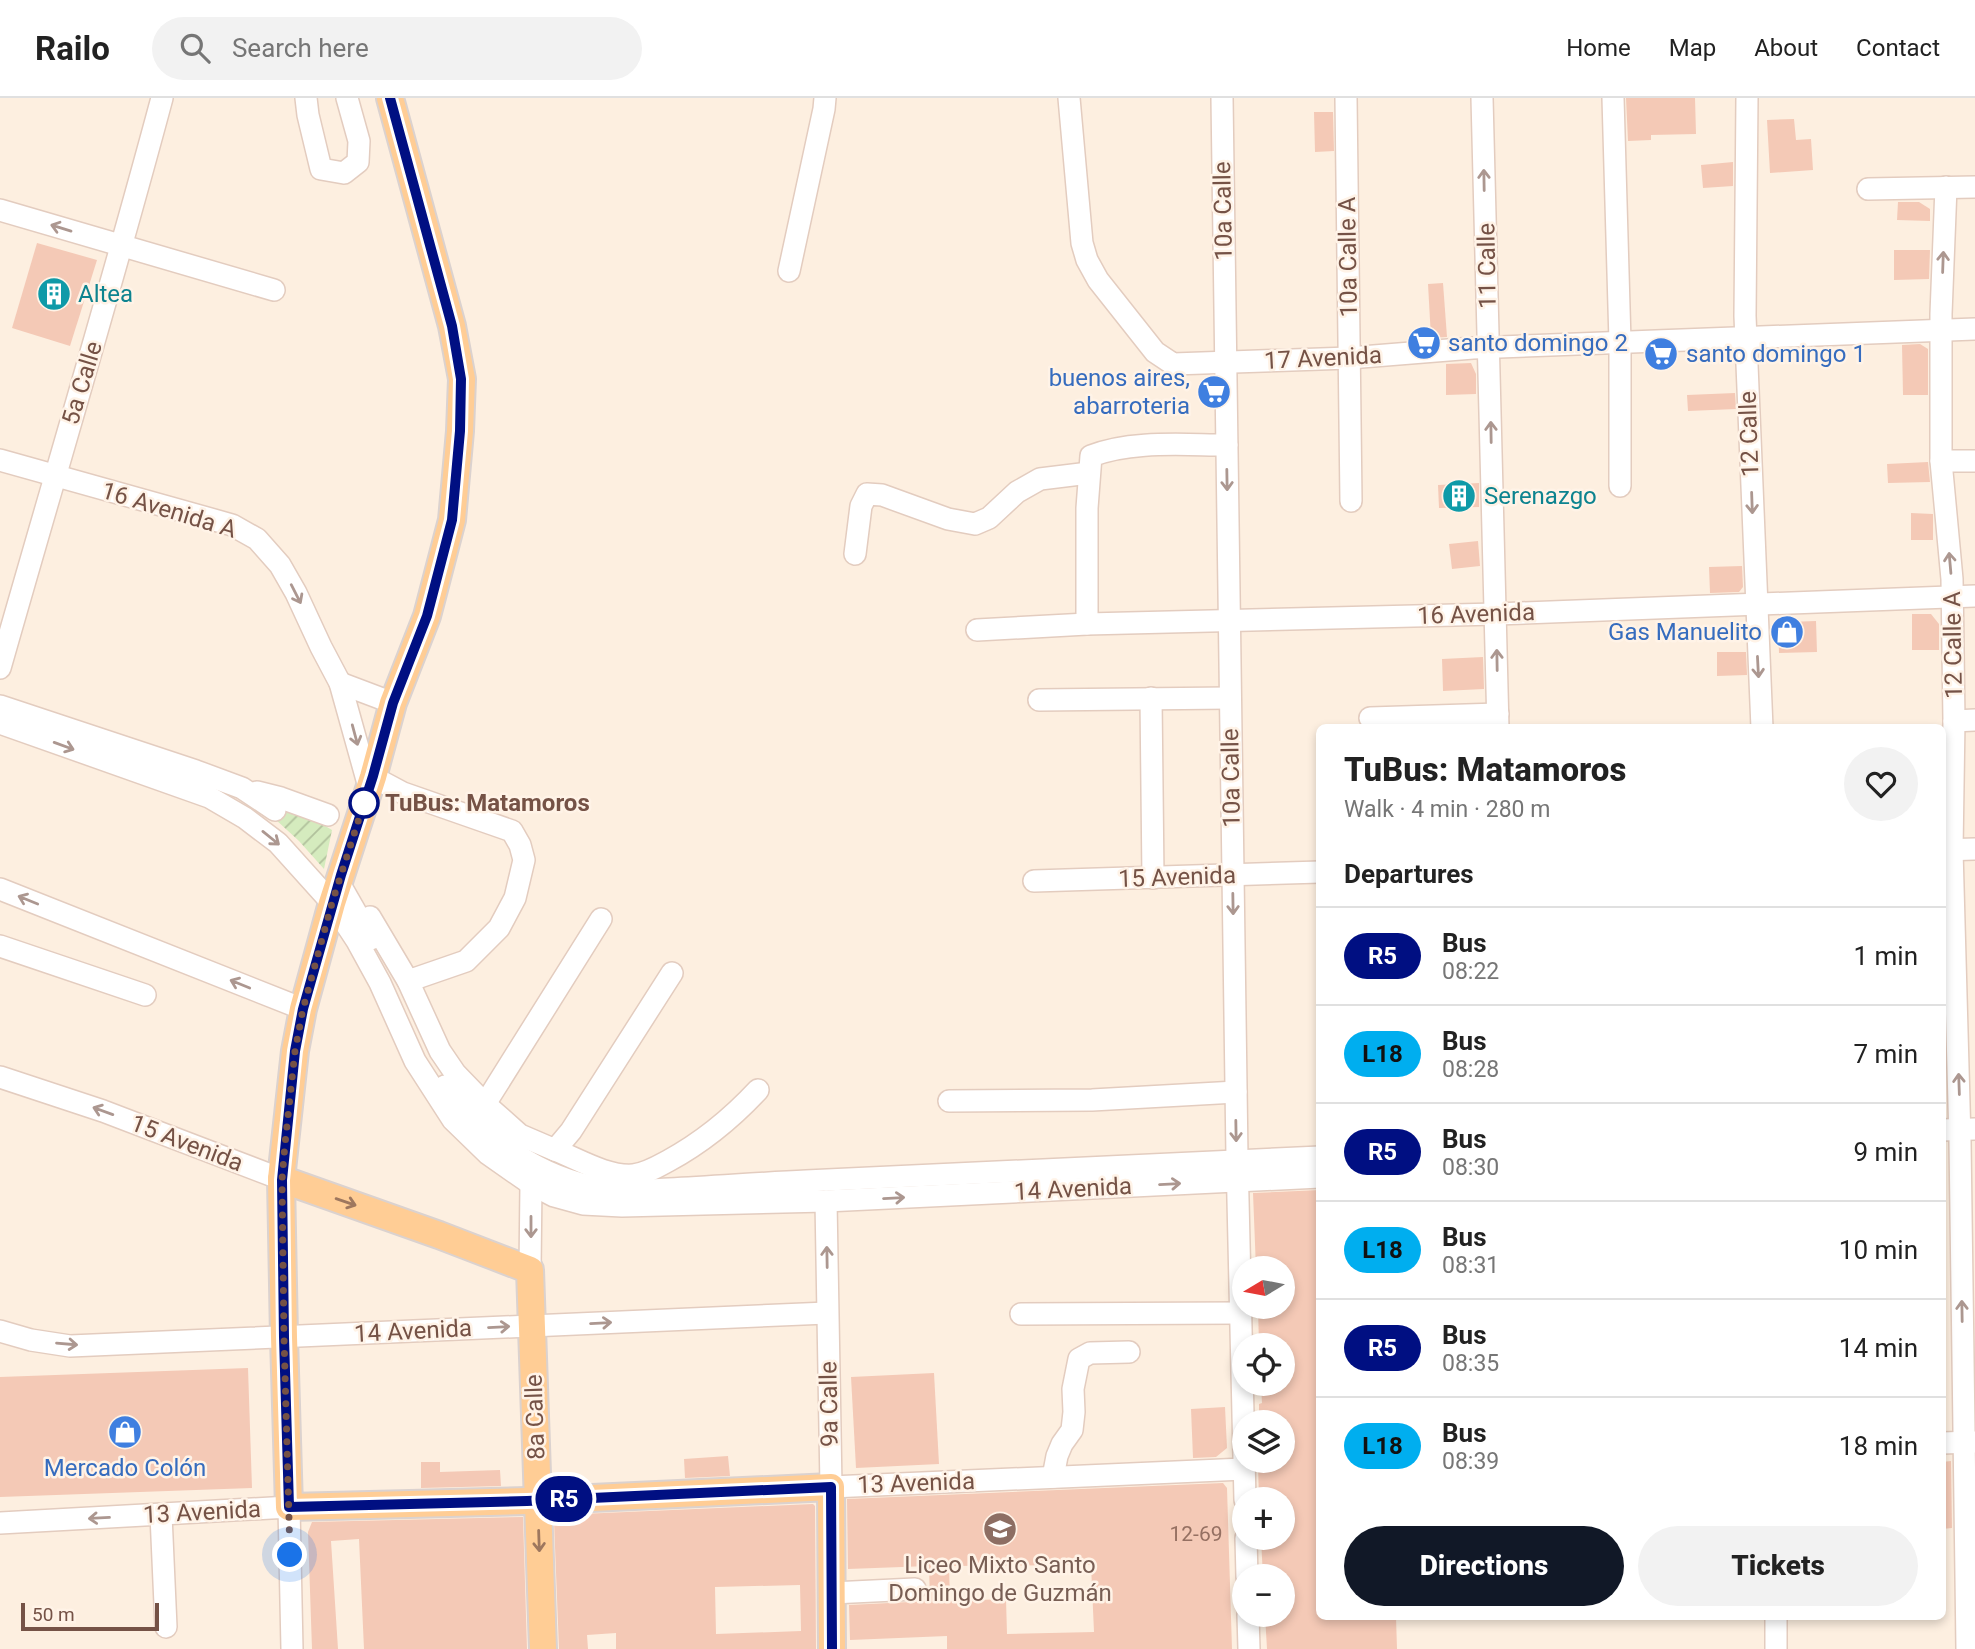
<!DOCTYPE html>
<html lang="en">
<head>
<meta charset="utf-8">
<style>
	body { margin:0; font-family:Roboto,sans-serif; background:#f2f2f2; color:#222; height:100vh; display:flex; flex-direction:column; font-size:26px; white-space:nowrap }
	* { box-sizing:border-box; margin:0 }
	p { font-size:23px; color:#767676 }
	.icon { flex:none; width:38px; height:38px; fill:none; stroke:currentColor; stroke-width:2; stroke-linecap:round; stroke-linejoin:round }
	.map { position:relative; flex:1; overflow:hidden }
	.side { position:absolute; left:1316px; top:626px; width:630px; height:896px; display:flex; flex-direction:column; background:#fff; border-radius:10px; box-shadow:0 4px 10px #0003 }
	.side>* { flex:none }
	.badge { padding:0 14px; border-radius:23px; font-size:24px; line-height:46px }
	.needle { width:46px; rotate:260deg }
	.fabs { position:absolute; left:1232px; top:1158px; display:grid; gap:14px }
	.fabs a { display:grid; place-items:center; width:63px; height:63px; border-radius:50%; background:#fff; box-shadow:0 4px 10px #0003; font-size:35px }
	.scale { position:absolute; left:21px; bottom:18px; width:138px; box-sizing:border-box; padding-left:7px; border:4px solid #755246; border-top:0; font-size:19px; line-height:24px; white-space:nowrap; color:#755246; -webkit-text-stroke:5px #fff3e7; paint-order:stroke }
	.you { position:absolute; width:35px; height:35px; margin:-18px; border:5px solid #fff; border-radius:50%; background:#1a73e8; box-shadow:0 0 0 10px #1a73e833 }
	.map>.badge { position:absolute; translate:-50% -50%; box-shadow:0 0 0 4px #fff }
	h2 { padding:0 28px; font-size:26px; line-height:63px }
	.round { display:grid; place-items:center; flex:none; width:74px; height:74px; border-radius:37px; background:#f2f2f2 }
	.headline { display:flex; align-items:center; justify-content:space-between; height:119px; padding:0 28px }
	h1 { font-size:33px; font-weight:800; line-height:52px }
	.primary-button { display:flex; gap:14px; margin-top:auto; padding:14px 28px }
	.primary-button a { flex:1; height:80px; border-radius:42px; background:#111827; color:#fff; font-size:28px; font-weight:800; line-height:80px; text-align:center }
	.primary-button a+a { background:#f2f2f2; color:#222 }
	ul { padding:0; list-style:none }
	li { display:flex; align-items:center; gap:21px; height:98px; padding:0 28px; border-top:2px solid #e0e0e0 }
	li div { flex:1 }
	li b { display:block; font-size:26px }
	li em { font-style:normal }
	li .badge { min-width:77px; font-weight:700; text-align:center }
	header { display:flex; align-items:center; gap:42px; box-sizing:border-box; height:98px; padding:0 35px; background:#fff; border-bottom:2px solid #e0e0e0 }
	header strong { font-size:33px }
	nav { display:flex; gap:38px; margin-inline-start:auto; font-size:24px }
	.search { width:490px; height:63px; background:#f2f2f2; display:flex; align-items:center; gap:18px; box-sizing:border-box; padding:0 24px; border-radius:38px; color:#767676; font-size:26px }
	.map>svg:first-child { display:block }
	.garden { fill:url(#garden-furrows) }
	.building { fill:#f4c9b6; fill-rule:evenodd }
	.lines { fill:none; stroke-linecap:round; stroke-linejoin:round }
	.minor-casing { stroke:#e3ccbf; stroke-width:24 }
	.major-casing { stroke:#dbd2cf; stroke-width:30 }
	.minor { stroke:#fff; stroke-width:21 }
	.major { stroke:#ffcd95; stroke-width:26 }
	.oneway { stroke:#ac9790 }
	.oneway2 { stroke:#9e775e }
	.line-casing { stroke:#fff; stroke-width:16 }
	.line { stroke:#000f82; stroke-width:10 }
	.walk { stroke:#755246; stroke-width:7; stroke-dasharray:0 12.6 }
	.stop-dot { fill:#fff; stroke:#000f82; stroke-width:3.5 }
	.labels { text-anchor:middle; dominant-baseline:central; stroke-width:5; stroke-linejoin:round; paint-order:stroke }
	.number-label { font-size:21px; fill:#957062 }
	.street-label { font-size:24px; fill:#755246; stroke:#fff3e7 }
	.culture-label { font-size:24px; fill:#0d838f; stroke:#fff3e7; text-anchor:start }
	.shop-label { font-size:24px; fill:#366cbe; stroke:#fff3e7; text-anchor:start }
	.stop-label { font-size:24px; font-weight:bold; fill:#755246; stroke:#fff3e7; text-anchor:start }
	.education-label { font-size:24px; fill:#785e54; stroke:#fff3e7 }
</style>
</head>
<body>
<header>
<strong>Railo</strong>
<div class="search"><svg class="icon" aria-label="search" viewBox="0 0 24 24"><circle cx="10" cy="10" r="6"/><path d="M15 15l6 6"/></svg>Search here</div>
<nav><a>Home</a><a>Map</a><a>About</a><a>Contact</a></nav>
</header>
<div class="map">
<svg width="1975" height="1551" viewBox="0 0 1975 1551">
	<defs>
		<pattern id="garden-furrows" width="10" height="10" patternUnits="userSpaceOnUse" patternTransform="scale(1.75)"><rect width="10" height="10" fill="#d5ebbe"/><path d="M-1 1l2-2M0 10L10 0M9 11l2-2" fill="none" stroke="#b1c19c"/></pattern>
	</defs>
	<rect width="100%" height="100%" fill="#fdefe0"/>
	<!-- garden -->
	<path class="garden" d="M279,705L310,719L332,732L324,771L299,743L275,721Z"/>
	<!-- building -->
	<g class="building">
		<path d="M1626,0H1695L1696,36L1651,37V42L1628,43Z"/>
		<path d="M1314,14H1333L1334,53L1315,54Z"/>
		<path d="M1794,21L1796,42L1811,41L1813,72L1770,75L1767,22Z"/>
		<path d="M1733,64V88L1703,90L1701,67Z"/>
		<path d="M1898,104H1919L1930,111V123L1897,122Z"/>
		<path d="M37,145L97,162L70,248L12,230Z"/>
		<path d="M1894,152H1930L1929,181L1894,182Z"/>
		<path d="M1443,185L1447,239L1431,240L1428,186Z"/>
		<path d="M1920,246L1928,251V297H1903L1902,247Z"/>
		<path d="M1471,265L1476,276V296L1446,297V266Z"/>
		<path d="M1735,295L1736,311L1688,313L1687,297Z"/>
		<path d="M1928,364L1930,384L1888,385L1887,366Z"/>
		<path d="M1479,385V409L1439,410L1438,387Z"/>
		<path d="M1911,415L1933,416V442H1911Z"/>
		<path d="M1478,443L1480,468L1452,471L1449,446Z"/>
		<path d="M1742,468L1743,489L1739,494L1710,495L1709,469Z"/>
		<path d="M1912,516H1931L1939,526V552H1912Z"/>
		<path d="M1816,523L1817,554L1779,555L1778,528L1788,524Z"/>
		<path d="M1717,554H1746L1747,577L1717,578Z"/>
		<path d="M1483,559L1484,591L1443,593L1442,561Z"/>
		<path d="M1320,1092V1519H1396L1397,1551H1267L1265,1517H1283V1479H1263L1261,1440H1283V1402H1259L1258,1367L1283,1366V1325H1259V1306L1262,1305L1261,1286H1283V1248H1259L1258,1209H1283V1171H1256L1253,1095Z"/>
		<path d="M248,1270L252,1390L0,1399V1279Z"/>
		<path d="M934,1275L939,1366L856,1370L851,1279Z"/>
		<path d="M1225,1309L1227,1350L1216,1359L1193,1360L1191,1311Z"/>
		<path d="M728,1358L730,1378L685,1380L684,1361Z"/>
		<path d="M1951,1363L1952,1430L1942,1431V1364Z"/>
		<path d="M421,1364H440V1374L500,1372L501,1388L421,1390Z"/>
		<path d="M1223,1385L1227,1390L1232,1551H947V1538L850,1542L849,1507L930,1503L929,1468L848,1471L847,1401ZM1091,1467L1094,1534L1007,1536L1006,1501L950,1503L949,1468Z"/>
		<path d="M813,1406L815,1408L816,1551H616V1535L587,1537L588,1551H559L554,1423L558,1417ZM800,1487L801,1533L716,1536L715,1489Z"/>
		<path d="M523,1419L527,1551H364L359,1441L331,1443L338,1551H312L308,1434L312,1424Z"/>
	</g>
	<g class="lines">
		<!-- minor casing -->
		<g class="minor-casing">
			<g id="minor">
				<path d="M306,0L308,17L321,71L344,75L358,64L359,43L347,0"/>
				<path d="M1069,0L1082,145L1087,162L1098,182L1155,254L1173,266L1349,260L1473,250L1975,231"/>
				<path d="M1222,0L1237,1059L1245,1402"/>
				<path d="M1346,0L1351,403"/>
				<path d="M1482,0L1498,630"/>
				<path d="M1613,0L1620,244V388"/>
				<path d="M1747,0L1745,218L1762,630"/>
				<path d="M1946,89L1941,216V363L1952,481L1954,623L1952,752L1960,1042L1967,1551"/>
				<path d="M1868,91L1975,89"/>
				<path d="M0,112L274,192"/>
				<path d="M789,173L824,11L825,0"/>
				<path d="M0,362L232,427L257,441L280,467L296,495L321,549L340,585L369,689"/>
				<path d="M1941,363H1975"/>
				<path d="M855,456L861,408L867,396L882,397L948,421L975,426L989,420L1017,394L1040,381L1089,375"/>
				<path d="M1087,526V410L1091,358C1131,342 1184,347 1227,347"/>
				<path d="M977,532L1087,526L1496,516L1975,498"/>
				<path d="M0,570C54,380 111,191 162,0"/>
				<path d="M340,585L393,605"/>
				<path d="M1151,600L1153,780"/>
				<path d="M1039,602L1230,600"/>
				<path d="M0,608L196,673L242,690L275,712"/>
				<path d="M1370,620L1498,616"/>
				<path d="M1954,623L1975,622"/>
				<path d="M0,625L209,699L245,720L278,745L332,805L357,843L380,885L415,963L453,1022L488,1056L531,1086L554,1098L583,1106L622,1108L826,1103L1320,1079"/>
				<path d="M373,679L403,695L512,733L520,747L524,762L515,800L499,830L466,863L408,883"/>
				<path d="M257,694L281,700L328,717"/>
				<path d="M1942,752L1975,751"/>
				<path d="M1034,783L1320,774"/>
				<path d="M339,785L371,841"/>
				<path d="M0,791L303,911"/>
				<path d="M370,819L408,883L440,953L455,975L485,1006L520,1037L555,1052L571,1033L672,875"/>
				<path d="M0,848L145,897"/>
				<path d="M0,979L103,1013L281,1081"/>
				<path d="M445,988C481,1037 530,1074 589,1088C615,1095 642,1092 669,1091C714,1089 760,1085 806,1083C977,1075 1148,1067 1320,1059"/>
				<path d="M949,1003L1092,1002L1236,994"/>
				<path d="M485,1006L601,821"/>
				<path d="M1942,1032L1975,1031"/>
				<path d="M555,1052C578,1061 607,1079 633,1077C645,1076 657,1069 668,1063C703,1044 731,1021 758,992"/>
				<path d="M826,1103L831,1389L1244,1371"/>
				<path d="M530,1172L531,1086"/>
				<path d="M1021,1216L1240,1215"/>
				<path d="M0,1233L31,1242L70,1248L827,1215"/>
				<path d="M1942,1345L1975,1344"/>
				<path d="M1053,1379L1057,1358L1062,1346L1072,1332L1074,1314L1073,1291L1079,1261L1090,1255L1129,1254"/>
				<path d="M161,1417L166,1529"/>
				<path d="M0,1425L289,1409L292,1551"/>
				<path d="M1246,1440L1247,1479"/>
				<path d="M832,1495L915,1491"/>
				<path d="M1248,1517L1249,1551"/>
				<path d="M1776,1519V1551"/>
			</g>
		</g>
		<!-- major casing -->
		<g class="major-casing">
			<g id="major">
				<path d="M390,0L452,228L462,281L460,333L452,422L427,518L393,605L373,679L332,805L303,911L295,953L281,1081L284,1239L289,1409L527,1403L831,1389L832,1551"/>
				<path d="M281,1081L439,1137L530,1172L543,1551"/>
			</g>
		</g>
		<!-- minor -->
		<use href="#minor" class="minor"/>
		<!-- major -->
		<use href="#major" class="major"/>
	</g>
	<!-- one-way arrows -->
	<defs><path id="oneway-shaft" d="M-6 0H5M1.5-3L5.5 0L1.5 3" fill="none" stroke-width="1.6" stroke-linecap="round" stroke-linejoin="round" transform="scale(1.75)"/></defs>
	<g class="oneway">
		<use href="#oneway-shaft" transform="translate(1484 82) rotate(-91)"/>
		<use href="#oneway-shaft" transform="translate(61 130) rotate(-163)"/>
		<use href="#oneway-shaft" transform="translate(1943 164) rotate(-88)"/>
		<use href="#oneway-shaft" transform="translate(1491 334) rotate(-91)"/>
		<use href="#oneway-shaft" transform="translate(1227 382) rotate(89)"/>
		<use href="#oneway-shaft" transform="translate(1752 405) rotate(88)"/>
		<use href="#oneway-shaft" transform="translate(1950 465) rotate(-95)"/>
		<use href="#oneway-shaft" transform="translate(296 496) rotate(63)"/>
		<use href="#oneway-shaft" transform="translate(1497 562) rotate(-91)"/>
		<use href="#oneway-shaft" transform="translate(1758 569) rotate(87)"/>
		<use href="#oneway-shaft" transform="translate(355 637) rotate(75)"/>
		<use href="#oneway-shaft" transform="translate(64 648) rotate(20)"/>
		<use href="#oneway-shaft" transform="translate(271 740) rotate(39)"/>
		<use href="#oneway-shaft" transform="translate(28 802) rotate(-158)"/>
		<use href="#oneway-shaft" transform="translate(1233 806) rotate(89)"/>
		<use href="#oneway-shaft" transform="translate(240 886) rotate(-158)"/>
		<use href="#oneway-shaft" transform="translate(1959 986) rotate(-92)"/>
		<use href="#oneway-shaft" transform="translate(103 1013) rotate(-160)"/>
		<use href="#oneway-shaft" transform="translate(1236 1033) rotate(89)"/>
		<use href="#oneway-shaft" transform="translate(1170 1086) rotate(-3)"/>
		<use href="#oneway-shaft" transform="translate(894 1100) rotate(-3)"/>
		<use href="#oneway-shaft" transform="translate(531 1129) rotate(90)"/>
		<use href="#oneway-shaft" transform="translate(827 1159) rotate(-91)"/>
		<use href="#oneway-shaft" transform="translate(1962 1213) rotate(-91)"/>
		<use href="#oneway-shaft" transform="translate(601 1225) rotate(-3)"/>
		<use href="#oneway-shaft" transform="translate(499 1229) rotate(-3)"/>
		<use href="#oneway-shaft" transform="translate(67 1246) rotate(5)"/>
		<use href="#oneway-shaft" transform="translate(99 1420) rotate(177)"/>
	</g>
	<g class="oneway2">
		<use href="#oneway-shaft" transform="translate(346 1104) rotate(19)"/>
		<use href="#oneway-shaft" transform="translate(539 1443) rotate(88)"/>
	</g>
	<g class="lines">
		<!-- line casing -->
		<g class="line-casing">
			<path id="line" d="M390,0L452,228L461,281L460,333L452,422L427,518L393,605L373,678L341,777L303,911L295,953L282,1082L284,1239L289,1409L527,1403L831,1389L832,1551"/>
		</g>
		<!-- line -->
		<use href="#line" class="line"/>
		<!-- walk -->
		<path class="walk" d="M290,1457L284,1239L282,1082L285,1046L295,953L303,911L332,805L364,705"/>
	</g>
	<!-- icons -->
	<defs>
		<g id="building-disc" transform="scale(1.75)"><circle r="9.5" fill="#0f9aa8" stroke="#fff3e7"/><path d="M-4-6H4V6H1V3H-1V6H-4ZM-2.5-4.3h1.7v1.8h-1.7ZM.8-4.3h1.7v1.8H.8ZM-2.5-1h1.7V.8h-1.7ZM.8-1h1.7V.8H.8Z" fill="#fff"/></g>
		<g id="supermarket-disc" transform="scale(1.75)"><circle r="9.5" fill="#3f7fe0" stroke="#fff3e7"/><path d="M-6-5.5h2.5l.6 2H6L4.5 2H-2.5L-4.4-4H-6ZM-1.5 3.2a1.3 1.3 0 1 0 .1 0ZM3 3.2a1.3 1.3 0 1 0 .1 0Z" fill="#fff"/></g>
		<g id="shop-disc" transform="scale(1.75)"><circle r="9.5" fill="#3f7fe0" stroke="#fff3e7"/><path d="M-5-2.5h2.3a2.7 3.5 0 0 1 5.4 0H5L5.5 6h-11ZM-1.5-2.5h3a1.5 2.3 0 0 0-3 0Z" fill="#fff"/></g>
		<g id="school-disc" transform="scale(1.75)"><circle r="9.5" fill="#8d6e63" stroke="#fff3e7"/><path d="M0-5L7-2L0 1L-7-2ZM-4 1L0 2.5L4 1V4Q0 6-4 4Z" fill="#fff"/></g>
	</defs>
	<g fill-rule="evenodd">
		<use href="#building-disc" x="54" y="196"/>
		<use href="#supermarket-disc" x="1424" y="245"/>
		<use href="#supermarket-disc" x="1661" y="256"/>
		<use href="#supermarket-disc" x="1214" y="294"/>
		<use href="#building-disc" x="1459" y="398"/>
		<use href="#shop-disc" x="1787" y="534"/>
		<use href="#shop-disc" x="125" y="1334"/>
		<use href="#school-disc" x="1000" y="1431"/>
	</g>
	<!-- markers -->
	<circle class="stop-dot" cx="364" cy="705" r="14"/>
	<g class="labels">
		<!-- number labels -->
		<g class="number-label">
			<text x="1196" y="1436">12-69</text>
		</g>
		<!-- street labels -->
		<g class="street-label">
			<text transform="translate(1223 113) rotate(-91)">10a Calle</text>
			<text transform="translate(1348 159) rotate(-91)">10a Calle A</text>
			<text transform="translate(1487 168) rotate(-91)">11 Calle</text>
			<text transform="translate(1323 260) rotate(-3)">17 Avenida</text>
			<text transform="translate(82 285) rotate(-73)">5a Calle</text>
			<text transform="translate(1749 336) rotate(-92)">12 Calle</text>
			<text transform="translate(169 412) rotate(17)">16 Avenida A</text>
			<text transform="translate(1476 516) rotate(-2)">16 Avenida</text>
			<text transform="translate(1953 547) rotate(-91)">12 Calle A</text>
			<text transform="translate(1231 680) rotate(-91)">10a Calle</text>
			<text transform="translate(1177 779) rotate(-2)">15 Avenida</text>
			<text transform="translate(187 1045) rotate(21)">15 Avenida</text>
			<text transform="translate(1073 1091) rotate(-3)">14 Avenida</text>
			<text transform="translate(413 1233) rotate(-3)">14 Avenida</text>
			<text transform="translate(829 1306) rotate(-91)">9a Calle</text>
			<text transform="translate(535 1319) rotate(-92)">8a Calle</text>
			<text transform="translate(916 1385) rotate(-2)">13 Avenida</text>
			<text transform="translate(202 1414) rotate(-3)">13 Avenida</text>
		</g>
		<!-- culture labels -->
		<g class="culture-label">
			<text x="78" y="196">Altea</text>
			<text x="1484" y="398">Serenazgo</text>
		</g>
		<!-- shop labels -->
		<g class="shop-label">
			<text x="1448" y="245">santo domingo 2</text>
			<text x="1686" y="256">santo domingo 1</text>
			<text x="1190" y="280" text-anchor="end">buenos aires,<tspan x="1190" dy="28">abarroteria</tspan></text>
			<text x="1762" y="534" text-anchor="end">Gas Manuelito</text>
			<text x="125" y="1370" text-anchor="middle">Mercado Colón</text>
		</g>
		<!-- stop labels -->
		<g class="stop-label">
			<text x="385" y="705">TuBus: Matamoros</text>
		</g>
		<!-- education labels -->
		<g class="education-label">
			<text x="1000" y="1467">Liceo Mixto Santo<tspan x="1000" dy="28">Domingo de Guzmán</tspan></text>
		</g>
	</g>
</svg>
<div class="fabs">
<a><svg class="needle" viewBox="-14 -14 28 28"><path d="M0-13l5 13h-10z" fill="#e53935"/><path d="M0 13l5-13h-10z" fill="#767676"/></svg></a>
<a><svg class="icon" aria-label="locate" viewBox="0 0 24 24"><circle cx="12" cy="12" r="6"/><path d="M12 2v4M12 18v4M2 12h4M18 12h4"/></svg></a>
<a><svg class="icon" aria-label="layers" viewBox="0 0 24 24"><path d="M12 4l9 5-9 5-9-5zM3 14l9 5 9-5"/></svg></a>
<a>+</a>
<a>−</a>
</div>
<div class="scale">50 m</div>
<div class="you" style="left:290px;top:1457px"></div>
<b class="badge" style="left:564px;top:1401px;background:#000f82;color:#fff">R5</b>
<section class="side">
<div class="headline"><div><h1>TuBus: Matamoros</h1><p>Walk · 4 min · 280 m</p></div><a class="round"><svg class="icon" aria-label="heart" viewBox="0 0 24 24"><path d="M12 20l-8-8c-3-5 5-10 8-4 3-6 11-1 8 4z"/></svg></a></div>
<h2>Departures</h2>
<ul>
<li><span class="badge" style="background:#000f82;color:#fff">R5</span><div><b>Bus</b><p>08:22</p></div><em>1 min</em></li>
<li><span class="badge" style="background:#00aeef;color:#111">L18</span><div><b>Bus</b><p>08:28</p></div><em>7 min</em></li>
<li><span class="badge" style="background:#000f82;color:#fff">R5</span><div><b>Bus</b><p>08:30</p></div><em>9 min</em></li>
<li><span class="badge" style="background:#00aeef;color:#111">L18</span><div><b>Bus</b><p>08:31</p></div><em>10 min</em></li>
<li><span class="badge" style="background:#000f82;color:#fff">R5</span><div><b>Bus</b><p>08:35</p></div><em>14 min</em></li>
<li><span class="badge" style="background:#00aeef;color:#111">L18</span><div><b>Bus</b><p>08:39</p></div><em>18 min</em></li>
</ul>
<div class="primary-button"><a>Directions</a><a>Tickets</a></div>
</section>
</div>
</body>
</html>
